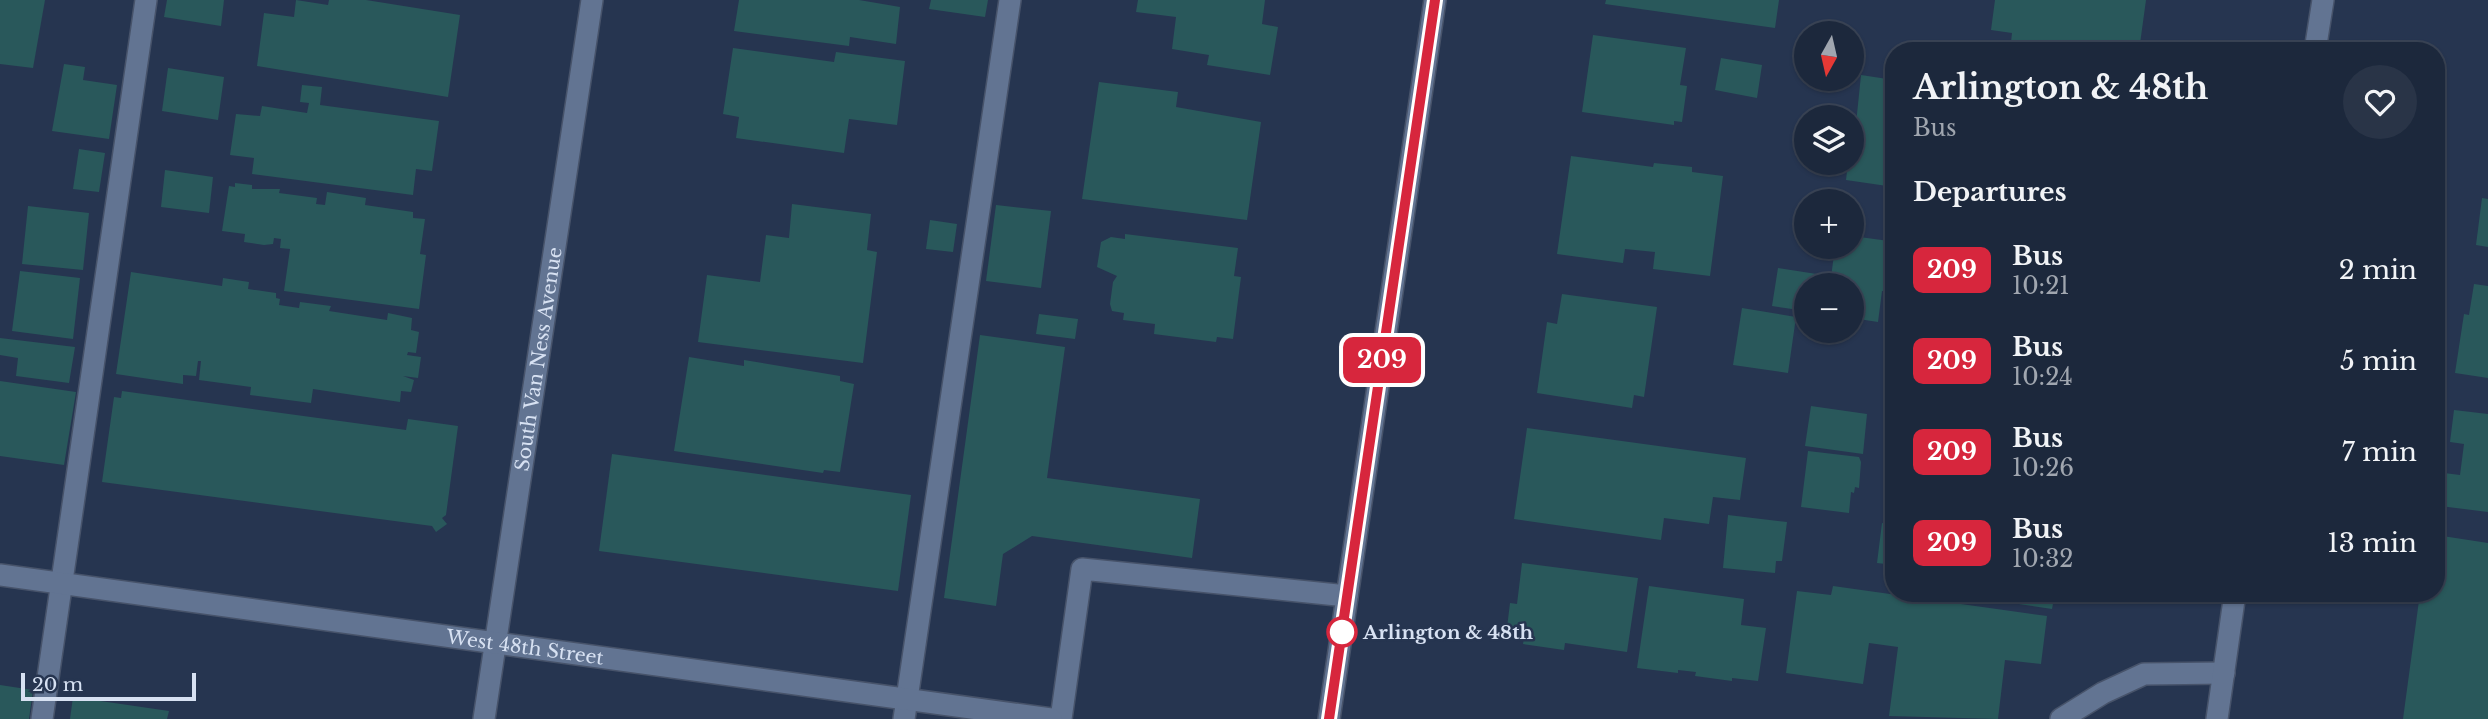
<!DOCTYPE html>
<html lang="en">
<head>
<meta charset="utf-8">
<style>
	body { margin:0; font-family:"Libre Baskerville",serif; background:#293447; color:#f1f3f6; height:100vh; display:flex; flex-direction:column; font-size:26px; white-space:nowrap }
	* { box-sizing:border-box; margin:0 }
	p { font-size:23px; color:#a0a6af }
	.icon { flex:none; width:38px; height:38px; fill:none; stroke:currentColor; stroke-width:2; stroke-linecap:round; stroke-linejoin:round }
	.map { position:relative; flex:1; overflow:hidden }
	.side { position:absolute; left:1885px; top:42px; width:560px; height:560px; display:flex; flex-direction:column; background:#1c283c; border-radius:28px; box-shadow:0 2px 5px #0004,0 0 0 2px #3a4456 }
	.side>* { flex:none }
	.badge { padding:0 14px; border-radius:10px; font-size:24px; line-height:46px }
	.needle { width:46px; rotate:188deg }
	.buttons { position:absolute; left:1794px; top:21px; display:grid; gap:14px }
	.buttons a { display:grid; place-items:center; width:70px; height:70px; border-radius:50%; background:#1c283c; box-shadow:0 2px 5px #0004,0 0 0 2px #3a4456; font-size:35px }
	.scale { position:absolute; left:21px; bottom:18px; width:175px; box-sizing:border-box; padding-left:7px; border:4px solid #d7e1f2; border-top:0; font-size:19px; line-height:24px; white-space:nowrap; color:#d7e1f2; -webkit-text-stroke:5px #263550; paint-order:stroke }
	.map>.badge { position:absolute; translate:-50% -50%; box-shadow:0 0 0 4px #fff }
	h2 { padding:0 28px; font-size:26px; line-height:63px }
	.round { display:grid; place-items:center; flex:none; width:74px; height:74px; border-radius:37px; background:#293447 }
	.headline { display:flex; align-items:center; justify-content:space-between; height:119px; padding:0 28px }
	h1 { font-size:33px; font-weight:700; line-height:52px }
	ul { padding:0; list-style:none }
	li { display:flex; align-items:center; gap:21px; height:91px; padding:0 28px }
	li div { flex:1 }
	li b { display:block; font-size:26px }
	li em { font-style:normal }
	li .badge { min-width:77px; font-weight:700; text-align:center }
	.map>svg:first-child { display:block }
	.building { fill:#29585b }
	.lines { fill:none; stroke-linecap:round; stroke-linejoin:round }
	.service-casing { stroke:#47536a; stroke-width:24 }
	.minor-casing { stroke:#47536a; stroke-width:24 }
	.tertiary-casing { stroke:#47536a; stroke-width:24 }
	.secondary-casing { stroke:#47536a; stroke-width:24 }
	.service { stroke:#627492; stroke-width:21 }
	.minor { stroke:#627492; stroke-width:21 }
	.tertiary { stroke:#627492; stroke-width:21 }
	.secondary { stroke:#627492; stroke-width:21 }
	.line-casing { stroke:#fff; stroke-width:16 }
	.line { stroke:#d7263d; stroke-width:10 }
	.stop-dot { fill:#fff; stroke:#d7263d; stroke-width:3.5 }
	.labels { text-anchor:middle; dominant-baseline:central; stroke-width:5; stroke-linejoin:round; paint-order:stroke }
	.street-label { font-size:19px; fill:#d7e1f2; stroke:#263550 }
	.stop-label { font-size:19px; font-weight:bold; fill:#d7e1f2; stroke:#263550; text-anchor:start }
</style>
</head>
<body>
<div class="map">
<svg width="2488" height="719" viewBox="0 0 2488 719">
	<rect width="100%" height="100%" fill="#263550"/>
	<!-- building -->
	<g class="building">
		<path d="M0,0H45L33,68L0,64Z"/>
		<path d="M167,0H224L221,26L164,17Z"/>
		<path d="M296,0L328,5L329,0H366L460,15L448,97L257,66L264,13L294,17Z"/>
		<path d="M739,0H859L900,7L896,44L850,37L849,46L734,31Z"/>
		<path d="M931,0H988L985,17L929,9Z"/>
		<path d="M1138,0H1265L1262,24L1278,27L1270,75L1207,65L1209,55L1172,49L1176,17L1136,12Z"/>
		<path d="M1606,0H1779L1775,28L1605,4Z"/>
		<path d="M1995,0H2146L2139,51H2010L2012,33L1991,30Z"/>
		<path d="M1593,35L1686,48L1680,85L1687,86L1682,122L1674,121V125L1582,112Z"/>
		<path d="M733,48L834,62L836,52L905,61L897,125L849,119L844,153L736,138L739,117L723,114Z"/>
		<path d="M1721,58L1762,65L1757,98L1715,90Z"/>
		<path d="M64,64L85,67L83,80L117,85L109,139L52,131Z"/>
		<path d="M168,68L224,77L218,120L162,111Z"/>
		<path d="M1861,75L1894,80V187L1846,180L1848,163H1852Z"/>
		<path d="M1099,82L1178,92L1176,107L1261,122L1247,220L1082,199Z"/>
		<path d="M302,85L322,87L320,105L439,121L432,171L416,169L413,195L252,174L254,158L230,155L236,114L260,116L262,106L307,113L309,103L300,102Z"/>
		<path d="M79,149L105,153L99,192L73,189Z"/>
		<path d="M1571,156L1653,167L1654,163L1692,167V172L1723,176L1710,276L1653,269L1655,252L1625,249L1623,263L1557,254Z"/>
		<path d="M165,170L213,177L209,213L161,207Z"/>
		<path d="M235,183L252,185V189H280L279,193L317,198L316,204L325,205L327,192L366,198L365,205L413,212V218L425,219L420,254L426,255L419,309L284,291L290,249L280,248L281,239L274,238L273,244L264,245L244,242L245,234L222,231L229,186L235,187Z"/>
		<path d="M2482,198L2488,199V247L2476,245Z"/>
		<path d="M792,204L871,214L867,250L877,252L863,363L698,342L707,275L760,282L766,235L789,238Z"/>
		<path d="M996,205L1051,211L1041,288L986,281Z"/>
		<path d="M28,206L89,213L83,270L22,264Z"/>
		<path d="M930,220L957,224L953,252L926,249Z"/>
		<path d="M1125,234L1238,248L1234,276L1241,277L1233,339L1217,337L1216,342L1154,334L1155,324L1123,320L1124,313L1112,311L1110,304L1113,282L1117,276L1097,267L1101,242L1111,237L1125,239Z"/>
		<path d="M1852,236L1889,241L1885,268L1893,269L1890,292L1882,291L1878,322L1852,318V285H1830L1835,247H1852Z"/>
		<path d="M1778,268L1823,275L1822,285H1806V311L1772,306Z"/>
		<path d="M20,271L80,278L73,339L12,331Z"/>
		<path d="M131,272L222,286L223,278L249,282L248,289L276,293V298L280,299L279,305L299,308L300,302L331,306L329,311L387,320L388,313L412,318L411,330L419,332L416,353L408,352L407,355L421,357L418,378L403,376L414,380L411,392L401,391L400,402L313,389L311,403L250,395L251,387L199,380L201,361H198L196,376L183,375V384L116,374Z"/>
		<path d="M2474,284L2488,286V378L2455,373L2464,314L2469,315Z"/>
		<path d="M1562,294L1657,307L1644,397L1634,395L1632,408L1537,393L1547,322L1557,324Z"/>
		<path d="M1742,308L1796,317L1788,373L1733,365Z"/>
		<path d="M1039,314L1078,319L1075,339L1036,334Z"/>
		<path d="M980,335L1065,347L1047,478L1200,499L1192,558L1032,536L1003,554L996,606L944,598Z"/>
		<path d="M0,338L75,347L69,383L16,376L18,358L0,355Z"/>
		<path d="M689,357L744,366V360L840,376V381L854,384L840,472L824,470L823,473L674,451Z"/>
		<path d="M0,381L76,392L64,465L0,456Z"/>
		<path d="M122,391L406,430L408,419L458,426L446,515L442,518L447,524L436,532L432,526L102,482L114,397L121,398Z"/>
		<path d="M1811,406L1867,414L1863,454L1805,446Z"/>
		<path d="M2454,410L2488,414V512L2440,506L2444,473L2460,475L2464,444L2450,442Z"/>
		<path d="M1527,428L1746,458L1740,500L1713,497L1709,524L1664,518L1661,540L1514,519Z"/>
		<path d="M1808,451L1859,457L1861,462L1859,488L1855,487L1854,493L1851,492L1849,513L1801,507Z"/>
		<path d="M612,454L911,495L898,591L599,551Z"/>
		<path d="M1728,515L1787,522L1782,561H1776L1775,573L1723,568Z"/>
		<path d="M1882,523L1894,525V565L1877,563Z"/>
		<path d="M2436,535L2488,543V719H2403L2420,593H2436Z"/>
		<path d="M1522,563L1638,578L1627,652L1565,643L1564,650L1523,644L1524,638L1506,636L1510,603L1517,604Z"/>
		<path d="M1649,586L1744,599L1741,625L1766,628L1758,681L1732,678V681L1695,676L1696,672L1678,670V673L1637,668Z"/>
		<path d="M1833,586L2047,616L2041,664L2005,660L1998,719L1889,716L1898,647L1869,643L1863,684L1786,673L1797,591L1831,595Z"/>
		<path d="M1999,593H2055L2052,609L1998,601Z"/>
		<path d="M0,685L33,690L29,719H0Z"/>
		<path d="M73,697L169,711L167,719H70Z"/>
	</g>
	<g class="lines">
		<!-- service casing -->
		<g class="service-casing">
			<g id="service">
				<path d="M42,719L146,0"/>
				<path d="M904,719L1010,0"/>
				<path d="M1061,719L1082,569L1347,596"/>
				<path d="M2061,719L2103,693L2144,674L2224,673"/>
			</g>
		</g>
		<!-- minor casing -->
		<g class="minor-casing">
			<g id="minor">
				<path id="s1" d="M484,719L592,0"/>
			</g>
		</g>
		<!-- tertiary casing -->
		<g class="tertiary-casing">
			<g id="tertiary">
				<path d="M2315,51L2323,0"/>
				<path id="s2" d="M0,575L1051,719"/>
				<path d="M2217,719L2235,593"/>
			</g>
		</g>
		<!-- secondary casing -->
		<g class="secondary-casing">
			<path id="secondary" d="M1329,719L1435,0"/>
		</g>
		<!-- service -->
		<use href="#service" class="service"/>
		<!-- minor -->
		<use href="#minor" class="minor"/>
		<!-- tertiary -->
		<use href="#tertiary" class="tertiary"/>
		<!-- secondary -->
		<use href="#secondary" class="secondary"/>
	</g>
	<g class="lines">
		<!-- line casing -->
		<g class="line-casing">
			<path id="line" d="M1329,719L1435,0"/>
		</g>
		<!-- line -->
		<use href="#line" class="line"/>
	</g>
	<!-- markers -->
	<circle class="stop-dot" cx="1342" cy="632" r="14"/>
	<g class="labels">
		<!-- street labels -->
		<g class="street-label">
			<text stroke="none"><textPath href="#s1" startOffset="364">South Van Ness Avenue</textPath></text>
			<text stroke="none"><textPath href="#s2" startOffset="530">West 48th Street</textPath></text>
		</g>
		<!-- stop labels -->
		<g class="stop-label">
			<text x="1363" y="632">Arlington &amp; 48th</text>
		</g>
	</g>
</svg>
<div class="buttons">
<a><svg class="needle" viewBox="-14 -14 28 28"><path d="M0-13l5 13h-10z" fill="#e53935"/><path d="M0 13l5-13h-10z" fill="#a0a6af"/></svg></a>
<a><svg class="icon" aria-label="layers" viewBox="0 0 24 24"><path d="M12 4l9 5-9 5-9-5zM3 14l9 5 9-5"/></svg></a>
<a>+</a>
<a>−</a>
</div>
<div class="scale">20 m</div>
<b class="badge" style="left:1382px;top:360px;background:#d7263d;color:#fff">209</b>
<section class="side">
<div class="headline"><div><h1>Arlington &amp; 48th</h1><p>Bus</p></div><a class="round"><svg class="icon" aria-label="heart" viewBox="0 0 24 24"><path d="M12 20l-8-8c-3-5 5-10 8-4 3-6 11-1 8 4z"/></svg></a></div>
<h2>Departures</h2>
<ul>
<li><span class="badge" style="background:#d7263d;color:#fff">209</span><div><b>Bus</b><p>10:21</p></div><em>2 min</em></li>
<li><span class="badge" style="background:#d7263d;color:#fff">209</span><div><b>Bus</b><p>10:24</p></div><em>5 min</em></li>
<li><span class="badge" style="background:#d7263d;color:#fff">209</span><div><b>Bus</b><p>10:26</p></div><em>7 min</em></li>
<li><span class="badge" style="background:#d7263d;color:#fff">209</span><div><b>Bus</b><p>10:32</p></div><em>13 min</em></li>
</ul>
</section>
</div>
</body>
</html>
